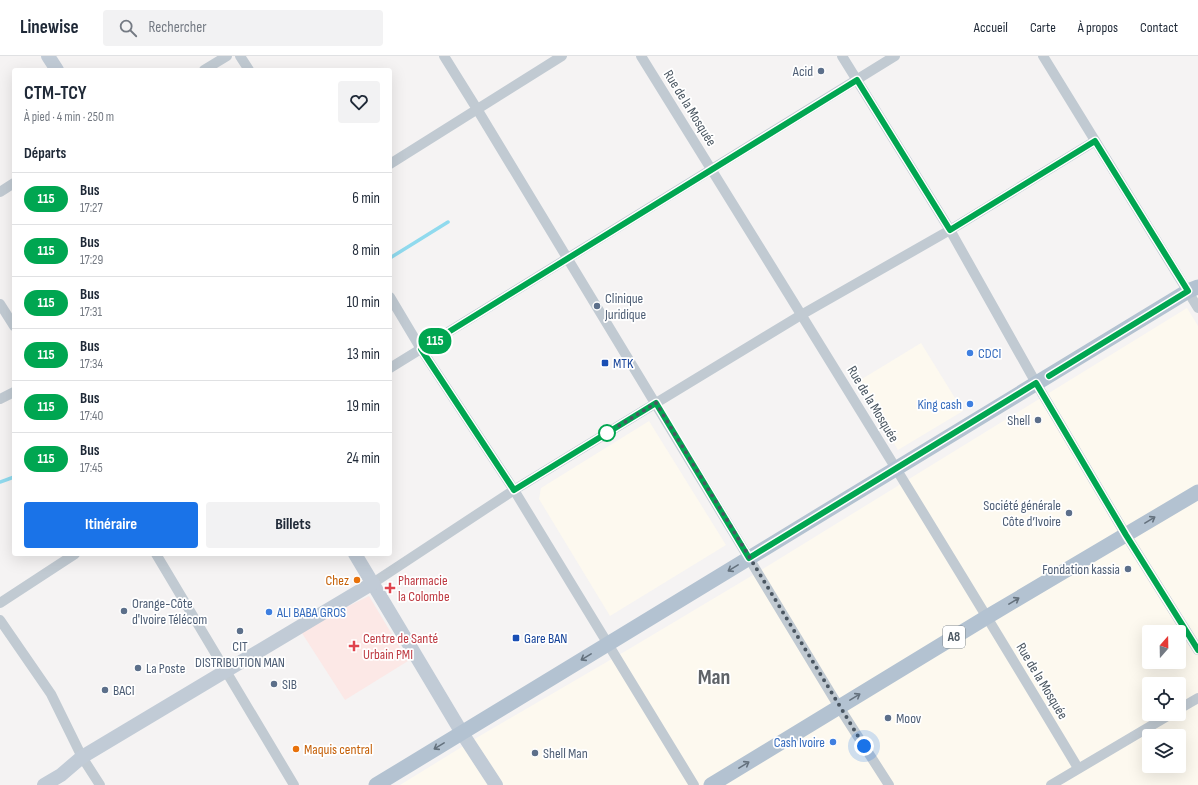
<!DOCTYPE html>
<html lang="fr">
<head>
<meta charset="utf-8">
<style>
	body { margin:0; font-family:"Sofia Sans Condensed",sans-serif; background:#f2f2f3; color:#1f2937; height:100vh; display:flex; flex-direction:column; font-size:15px; white-space:nowrap }
	* { box-sizing:border-box; margin:0 }
	p { font-size:13px; color:#747a83 }
	.icon { flex:none; width:22px; height:22px; fill:none; stroke:currentColor; stroke-width:2; stroke-linecap:round; stroke-linejoin:round }
	.map { position:relative; flex:1; overflow:hidden }
	.sheet { position:absolute; left:12px; top:12px; width:380px; height:488px; display:flex; flex-direction:column; background:#fff; border-radius:4px; box-shadow:0 4px 16px #0002 }
	.sheet>* { flex:none }
	.badge { padding:0 8px; border-radius:13px; font-size:14px; line-height:26px }
	.needle { width:26px; rotate:20deg }
	.tools { position:absolute; left:1142px; top:569px; display:grid; gap:8px }
	.tools a { display:grid; place-items:center; width:44px; height:44px; border-radius:4px; background:#fff; box-shadow:0 4px 16px #0002; font-size:20px }
	.you { position:absolute; width:20px; height:20px; margin:-10px; border:3px solid #fff; border-radius:50%; background:#1a73e8; box-shadow:0 0 0 6px #1a73e833 }
	.map>.badge { position:absolute; translate:-50% -50%; box-shadow:0 0 0 2px #fff }
	h2 { padding:0 12px; font-size:15px; line-height:36px }
	.round { display:grid; place-items:center; flex:none; width:42px; height:42px; border-radius:4px; background:#f2f2f3 }
	.head { display:flex; align-items:center; justify-content:space-between; height:68px; padding:0 12px }
	h1 { font-size:19px; font-weight:700; line-height:30px }
	.action { display:flex; gap:8px; margin-top:auto; padding:8px 12px }
	.action a { flex:1; height:46px; border-radius:4px; background:#1a73e8; color:#fff; font-size:16px; font-weight:700; line-height:46px; text-align:center }
	.action a+a { background:#f2f2f3; color:#1f2937 }
	ul { padding:0; list-style:none }
	li { display:flex; align-items:center; gap:12px; height:52px; padding:0 12px; border-top:1px solid #e0e1e3 }
	li div { flex:1 }
	li b { display:block; font-size:15px }
	li em { font-style:normal }
	li .badge { min-width:44px; font-weight:700; text-align:center }
	header { display:flex; align-items:center; gap:24px; box-sizing:border-box; height:56px; padding:0 20px; background:#fff; border-bottom:1px solid #e0e1e3 }
	header strong { font-size:19px }
	nav { display:flex; gap:22px; margin-inline-start:auto; font-size:14px }
	.search { width:280px; height:36px; background:#f2f2f3; display:flex; align-items:center; gap:10px; box-sizing:border-box; padding:0 14px; border-radius:4px; color:#747a83; font-size:15px }
	.map>svg:first-child { display:block }
	.commercial { fill:#fdf9ef; fill-rule:evenodd }
	.medical { fill:#fce8e6 }
	.lines { fill:none; stroke-linecap:round; stroke-linejoin:round }
	.stream { stroke:#90daee; stroke-width:3.5 }
	.street { stroke:#c1cad2; stroke-width:10 }
	.secondary { stroke:#c1cbd6; stroke-width:14 }
	.primary { stroke:#b3c2d1; stroke-width:15 }
	.oneway { stroke:#64717d }
	.line-casing { stroke:#fff; stroke-width:9 }
	.line { stroke:#00a651; stroke-width:6 }
	.walk { stroke:#4a5661; stroke-width:4; stroke-dasharray:0 7.2 }
	.service-dot { fill:#5c6f8a; stroke:#fff; stroke-width:1.5 }
	.shop-dot { fill:#3f7fe0; stroke:#fff; stroke-width:1.5 }
	.transit-dot { fill:#1a4fb4; stroke:#fff; stroke-width:1.5 }
	.stop-dot { fill:#fff; stroke:#00a651; stroke-width:2 }
	.food-dot { fill:#e8710a; stroke:#fff; stroke-width:1.5 }
	.health-dot { fill:#e0444e; stroke:#fff; stroke-width:1.5 }
	.labels { text-anchor:middle; dominant-baseline:central; stroke-width:3.5; stroke-linejoin:round; paint-order:stroke }
	.shield { fill:#fff; stroke:#808990; stroke-width:1 }
	.shield-label { font-size:13px; font-weight:bold; fill:#4a5661 }
	.service-label { font-size:14px; fill:#4e5e75; stroke:#fff; text-anchor:start }
	.street-label { font-size:14px; fill:#4a5661; stroke:#fff }
	.shop-label { font-size:14px; fill:#366cbe; stroke:#fff; text-anchor:start }
	.transit-label { font-size:14px; fill:#164399; stroke:#fff; text-anchor:start }
	.food-label { font-size:14px; fill:#c56008; stroke:#fff; text-anchor:end }
	.health-label { font-size:14px; fill:#be3a42; stroke:#fff; text-anchor:start }
	.town-label { font-size:22px; font-weight:bold; fill:#5f6368; stroke:#fff }
</style>
</head>
<body>
<header>
<strong>Linewise</strong>
<div class="search"><svg class="icon" aria-label="search" viewBox="0 0 24 24"><circle cx="10" cy="10" r="6"/><path d="M15 15l6 6"/></svg>Rechercher</div>
<nav><a>Accueil</a><a>Carte</a><a>À propos</a><a>Contact</a></nav>
</header>
<div class="map">
<svg width="1198" height="729" viewBox="0 0 1198 729">
	<rect width="100%" height="100%" fill="#f5f3f3"/>
	<!-- commercial -->
	<g class="commercial">
		<path d="M1187,252L1198,270V729H400L478,681L629,593L748,522ZM1149,576H1179V606H1149ZM1149,628H1179V658H1149ZM1149,680H1179V710H1149Z"/>
		<path d="M921,287L963,355L898,394L857,326Z"/>
		<path d="M649,365L726,489L610,560L539,443L541,432Z"/>
	</g>
	<!-- medical -->
	<path class="medical" d="M369,540L408,605L345,644L300,574Z"/>
	<g class="lines">
		<!-- stream -->
		<g class="stream">
			<path d="M390,202L448,166"/>
			<path d="M0,426L14,421"/>
		</g>
		<!-- street -->
		<g class="street">
			<path d="M240,0L249,14"/>
			<path d="M444,0L477,53L839,651L889,729"/>
			<path d="M641,0C788,237 935,473 1078,712"/>
			<path d="M842,0L950,174L1036,327L1126,479L1198,594"/>
			<path d="M1043,0L1198,252"/>
			<path d="M204,14L227,0"/>
			<path d="M390,108L562,0"/>
			<path d="M0,136L14,127"/>
			<path d="M390,241L421,293L514,434L694,729"/>
			<path d="M0,248L14,270"/>
			<path d="M390,312L895,0"/>
			<path d="M0,343L14,336"/>
			<path d="M156,498L294,729"/>
			<path d="M373,527L514,434L656,347L801,259L950,174L1095,85"/>
			<path d="M0,547L75,498"/>
			<path d="M0,564L51,638L82,701L100,729"/>
			<path d="M1179,653L1198,642"/>
			<path d="M1051,729L1171,658"/>
		</g>
		<!-- secondary -->
		<g class="secondary">
			<path d="M48,0L57,14"/>
			<path d="M355,498L462,677L496,729"/>
			<path d="M44,729L61,719L82,701L373,527"/>
		</g>
		<!-- primary -->
		<g class="primary">
			<path d="M376,729L1188,235L1198,231"/>
			<path d="M711,729L987,561L1198,436"/>
		</g>
	</g>
	<!-- one-way arrows -->
	<defs><path id="oneway-shaft" d="M-6 0H5M1.5-3L5.5 0L1.5 3" fill="none" stroke-width="1.6" stroke-linecap="round" stroke-linejoin="round"/></defs>
	<g class="oneway">
		<use href="#oneway-shaft" transform="translate(1150 464) rotate(-31)"/>
		<use href="#oneway-shaft" transform="translate(733 512) rotate(149)"/>
		<use href="#oneway-shaft" transform="translate(1014 545) rotate(-31)"/>
		<use href="#oneway-shaft" transform="translate(586 601) rotate(149)"/>
		<use href="#oneway-shaft" transform="translate(855 641) rotate(-31)"/>
		<use href="#oneway-shaft" transform="translate(439 690) rotate(149)"/>
		<use href="#oneway-shaft" transform="translate(744 709) rotate(-31)"/>
	</g>
	<g class="lines">
		<!-- line casing -->
		<g class="line-casing">
			<path id="line" d="M1049,320L1188,235L1095,85L950,174L857,24L421,293L514,434L656,347L749,502L1036,327L1126,479L1198,594"/>
		</g>
		<!-- line -->
		<use href="#line" class="line"/>
		<!-- walk -->
		<path class="walk" d="M607,377L604,379L656,347L864,690"/>
	</g>
	<!-- markers -->
	<g class="service-dot">
		<circle cx="821" cy="15" r="4"/>
		<circle cx="597" cy="250" r="4"/>
		<circle cx="1038" cy="364" r="4"/>
		<circle cx="1069" cy="457" r="4"/>
		<circle cx="1128" cy="513" r="4"/>
		<circle cx="124" cy="555" r="4"/>
		<circle cx="240" cy="575" r="4"/>
		<circle cx="138" cy="612" r="4"/>
		<circle cx="274" cy="628" r="4"/>
		<circle cx="105" cy="634" r="4"/>
		<circle cx="888" cy="662" r="4"/>
		<circle cx="535" cy="697" r="4"/>
	</g>
	<g class="shop-dot">
		<circle cx="970" cy="297" r="4"/>
		<circle cx="970" cy="348" r="4"/>
		<circle cx="269" cy="556" r="4"/>
		<circle cx="833" cy="686" r="4"/>
	</g>
	<g class="transit-dot">
		<rect x="601" y="303" width="8" height="8" rx="2"/>
		<rect x="512" y="578" width="8" height="8" rx="2"/>
	</g>
	<circle class="stop-dot" cx="607" cy="377" r="8"/>
	<g class="food-dot">
		<circle cx="357" cy="524" r="4"/>
		<circle cx="296" cy="693" r="4"/>
	</g>
	<g class="health-dot">
		<path d="M388 526h4v4h4v4h-4v4h-4v-4h-4v-4h4z"/>
		<path d="M352 584h4v4h4v4h-4v4h-4v-4h-4v-4h4z"/>
	</g>
	<g class="labels">
		<!-- shield labels -->
		<rect class="shield" x="943" y="570" width="22" height="22" rx="3"/>
		<g class="shield-label">
			<text x="954" y="581">A8</text>
		</g>
		<!-- service labels -->
		<g class="service-label">
			<text x="813" y="15" text-anchor="end">Acid</text>
			<text x="605" y="242">Clinique<tspan x="605" dy="16">Juridique</tspan></text>
			<text x="1030" y="364" text-anchor="end">Shell</text>
			<text x="1061" y="449" text-anchor="end">Société générale<tspan x="1061" dy="16">Côte d’Ivoire</tspan></text>
			<text x="1120" y="513" text-anchor="end">Fondation kassia</text>
			<text x="132" y="547">Orange-Côte<tspan x="132" dy="16">d'Ivoire Télécom</tspan></text>
			<text x="240" y="590" text-anchor="middle">CIT<tspan x="240" dy="16">DISTRIBUTION MAN</tspan></text>
			<text x="146" y="612">La Poste</text>
			<text x="282" y="628">SIB</text>
			<text x="113" y="634">BACI</text>
			<text x="896" y="662">Moov</text>
			<text x="543" y="697">Shell Man</text>
		</g>
		<!-- street labels -->
		<g class="street-label">
			<text transform="translate(690 52) rotate(58)">Rue de la Mosquée</text>
			<text transform="translate(873 348) rotate(59)">Rue de la Mosquée</text>
			<text transform="translate(1042 625) rotate(59)">Rue de la Mosquée</text>
		</g>
		<!-- shop labels -->
		<g class="shop-label">
			<text x="978" y="297">CDCI</text>
			<text x="962" y="348" text-anchor="end">King cash</text>
			<text x="277" y="556">ALI BABA GROS</text>
			<text x="825" y="686" text-anchor="end">Cash Ivoire</text>
		</g>
		<!-- transit labels -->
		<g class="transit-label">
			<text x="613" y="307">MTK</text>
			<text x="524" y="582">Gare BAN</text>
		</g>
		<!-- food labels -->
		<g class="food-label">
			<text x="349" y="524">Chez</text>
			<text x="304" y="693" text-anchor="start">Maquis central</text>
		</g>
		<!-- health labels -->
		<g class="health-label">
			<text x="398" y="524">Pharmacie<tspan x="398" dy="16">la Colombe</tspan></text>
			<text x="363" y="582">Centre de Santé<tspan x="363" dy="16">Urbain PMI</tspan></text>
		</g>
		<!-- town labels -->
		<g class="town-label">
			<text x="714" y="621">Man</text>
		</g>
	</g>
</svg>
<div class="tools">
<a><svg class="needle" viewBox="-14 -14 28 28"><path d="M0-13l5 13h-10z" fill="#e53935"/><path d="M0 13l5-13h-10z" fill="#747a83"/></svg></a>
<a><svg class="icon" aria-label="locate" viewBox="0 0 24 24"><circle cx="12" cy="12" r="6"/><path d="M12 2v4M12 18v4M2 12h4M18 12h4"/></svg></a>
<a><svg class="icon" aria-label="layers" viewBox="0 0 24 24"><path d="M12 4l9 5-9 5-9-5zM3 14l9 5 9-5"/></svg></a>
</div>
<div class="you" style="left:864px;top:690px"></div>
<b class="badge" style="left:435px;top:285px;background:#00a651;color:#fff">115</b>
<section class="sheet">
<div class="head"><div><h1>CTM-TCY</h1><p>À pied · 4 min · 250 m</p></div><a class="round"><svg class="icon" aria-label="heart" viewBox="0 0 24 24"><path d="M12 20l-8-8c-3-5 5-10 8-4 3-6 11-1 8 4z"/></svg></a></div>
<h2>Départs</h2>
<ul>
<li><span class="badge" style="background:#00a651;color:#fff">115</span><div><b>Bus</b><p>17:27</p></div><em>6 min</em></li>
<li><span class="badge" style="background:#00a651;color:#fff">115</span><div><b>Bus</b><p>17:29</p></div><em>8 min</em></li>
<li><span class="badge" style="background:#00a651;color:#fff">115</span><div><b>Bus</b><p>17:31</p></div><em>10 min</em></li>
<li><span class="badge" style="background:#00a651;color:#fff">115</span><div><b>Bus</b><p>17:34</p></div><em>13 min</em></li>
<li><span class="badge" style="background:#00a651;color:#fff">115</span><div><b>Bus</b><p>17:40</p></div><em>19 min</em></li>
<li><span class="badge" style="background:#00a651;color:#fff">115</span><div><b>Bus</b><p>17:45</p></div><em>24 min</em></li>
</ul>
<div class="action"><a>Itinéraire</a><a>Billets</a></div>
</section>
</div>
</body>
</html>
